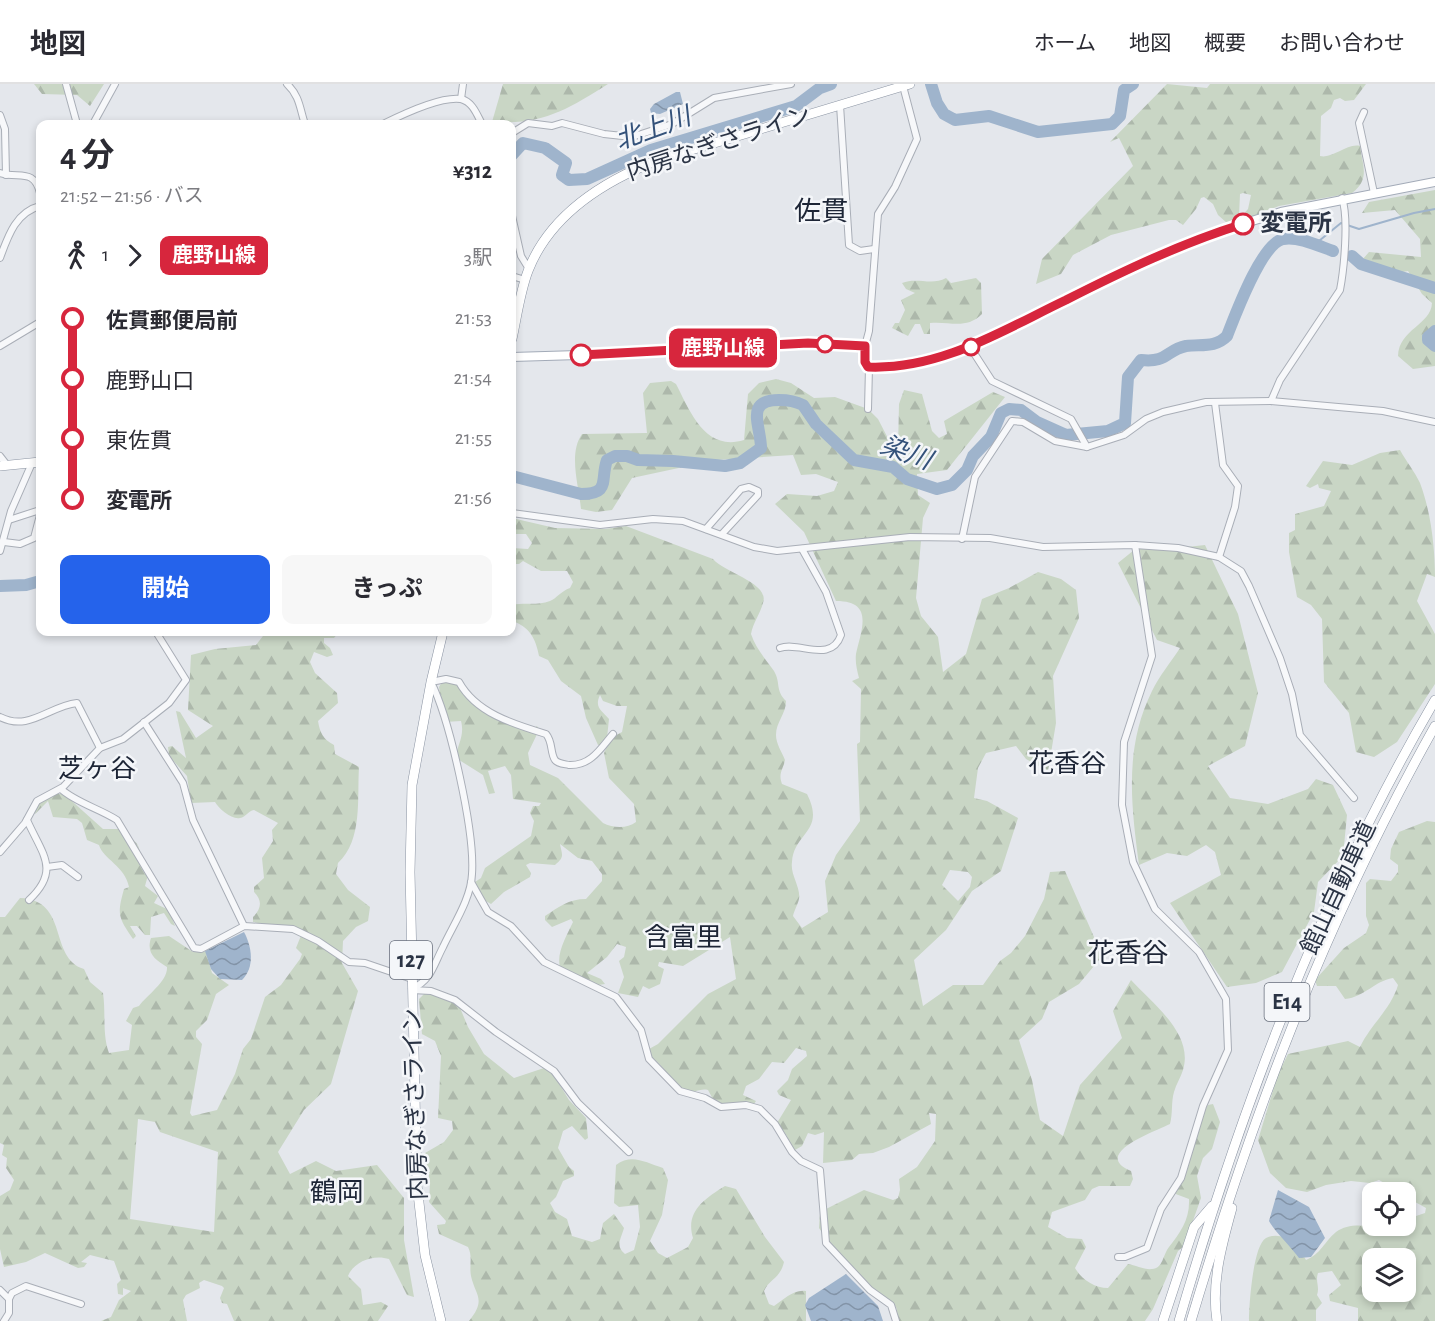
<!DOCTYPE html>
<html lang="ja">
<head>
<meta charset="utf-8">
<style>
	body { margin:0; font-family:"Alegreya Sans","Noto Sans JP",sans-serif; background:#f7f7f7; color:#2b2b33; height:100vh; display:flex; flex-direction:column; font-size:22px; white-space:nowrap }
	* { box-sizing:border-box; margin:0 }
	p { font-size:20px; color:#7c7c81 }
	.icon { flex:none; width:33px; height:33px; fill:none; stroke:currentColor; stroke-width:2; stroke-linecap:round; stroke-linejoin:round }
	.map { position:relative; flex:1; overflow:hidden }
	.side { position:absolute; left:36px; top:36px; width:480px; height:516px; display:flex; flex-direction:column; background:#fff; border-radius:12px; box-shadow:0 3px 9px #0003 }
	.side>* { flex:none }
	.badge { padding:0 12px; border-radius:9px; font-size:21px; line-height:39px }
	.tools { position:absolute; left:1362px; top:1098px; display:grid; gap:12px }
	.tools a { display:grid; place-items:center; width:54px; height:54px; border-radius:12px; background:#fff; box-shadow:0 3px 9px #0003; font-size:30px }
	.map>.badge { position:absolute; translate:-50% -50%; box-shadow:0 0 0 3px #fff }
	.legs { display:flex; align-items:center; gap:9px; height:66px; padding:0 24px; font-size:20px }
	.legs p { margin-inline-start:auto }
	.head { display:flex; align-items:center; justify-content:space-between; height:102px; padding:0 24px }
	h1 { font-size:33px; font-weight:700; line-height:45px }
	.cta { display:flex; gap:12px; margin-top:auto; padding:12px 24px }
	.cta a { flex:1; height:69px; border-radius:12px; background:#2563eb; color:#fff; font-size:24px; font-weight:700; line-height:69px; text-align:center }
	.cta a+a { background:#f7f7f7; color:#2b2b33 }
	ul { padding:0 24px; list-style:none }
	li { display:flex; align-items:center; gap:21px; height:60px; font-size:22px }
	li i { display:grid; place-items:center; width:9px; height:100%; margin:0 8px; background:currentColor }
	li i::after { content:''; width:15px; height:15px; margin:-8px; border:4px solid; border-radius:50%; background:#fff }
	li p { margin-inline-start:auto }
	li:first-child i { background:linear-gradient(#0000 50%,currentColor 0) }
	li:last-child i { background:linear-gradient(currentColor 50%,#0000 0) }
	header { display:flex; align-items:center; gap:36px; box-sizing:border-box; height:84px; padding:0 30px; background:#fff; border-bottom:2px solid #e1e1e2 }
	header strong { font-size:28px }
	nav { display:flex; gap:33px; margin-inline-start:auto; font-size:21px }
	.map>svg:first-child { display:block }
	.forest { fill:url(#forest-firs); fill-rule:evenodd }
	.water { fill:url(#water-waves) }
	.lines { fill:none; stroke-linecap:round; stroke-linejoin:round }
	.stream { stroke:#9fb4cc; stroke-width:2 }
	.river { stroke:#9fb4cc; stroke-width:12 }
	.minor-casing { stroke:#a9aeb7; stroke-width:8 }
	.major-casing { stroke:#a3abb8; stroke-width:10 }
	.highway-casing { stroke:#8b94a3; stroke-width:10 }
	.minor { stroke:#f7f8fa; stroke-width:6 }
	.major { stroke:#fff; stroke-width:8 }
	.highway { stroke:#fff; stroke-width:9 }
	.line-1-casing { stroke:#fff; stroke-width:14 }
	.line-1 { stroke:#d7263d; stroke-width:9 }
	.stop-1-dot { fill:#fff; stroke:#d7263d; stroke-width:3 }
	.labels { text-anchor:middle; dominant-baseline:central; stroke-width:5; stroke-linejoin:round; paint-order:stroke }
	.shield { fill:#f4f6f9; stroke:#676e7b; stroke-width:1.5 }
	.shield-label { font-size:22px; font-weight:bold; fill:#2b3445 }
	.street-label { font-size:24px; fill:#2b3445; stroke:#f4f6f9 }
	.stop-label { font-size:24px; font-weight:bold; fill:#2b3445; stroke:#f4f6f9; text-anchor:start }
	.water-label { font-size:26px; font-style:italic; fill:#34527a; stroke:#f4f6f9 }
	.neighbourhood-label { font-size:26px; fill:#1d2536; stroke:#f4f6f9 }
	.quarter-label { font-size:27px; fill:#1d2536; stroke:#f4f6f9 }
</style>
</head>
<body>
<header>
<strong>地図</strong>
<nav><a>ホーム</a><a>地図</a><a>概要</a><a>お問い合わせ</a></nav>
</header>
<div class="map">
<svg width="1435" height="1237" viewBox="0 0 1435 1237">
	<defs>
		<pattern id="forest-firs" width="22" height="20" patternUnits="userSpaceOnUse" patternTransform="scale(1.5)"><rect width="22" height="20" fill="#c9d6c5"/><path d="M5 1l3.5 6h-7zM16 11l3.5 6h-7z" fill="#adb8ab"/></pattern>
		<pattern id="water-waves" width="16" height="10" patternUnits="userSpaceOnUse" patternTransform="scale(1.5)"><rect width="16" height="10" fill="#9fb4cc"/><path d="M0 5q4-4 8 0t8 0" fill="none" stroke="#8293a7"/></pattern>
	</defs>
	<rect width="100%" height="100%" fill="#e4e7ec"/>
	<!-- forest -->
	<g class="forest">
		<path d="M34,0H104L90,22L77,11L42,10Z"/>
		<path d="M503,0H608C567,26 542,41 492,38Z"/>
		<path d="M1167,0L1207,4L1210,0H1366L1354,16L1345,17L1340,14L1334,16L1331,24L1321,32L1320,72C1334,75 1346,59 1360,62C1362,80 1371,95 1352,109L1279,122L1243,136L1240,134L1248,125L1251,111L1243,109L1240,110L1239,132L1234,139L1228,140L1218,131L1213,120L1204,113L1201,114L1196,125L1183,141L1176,136H1169L1111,151L1073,171L1061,190L1036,200L1042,175L1133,82L1119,54L1110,58Z"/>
		<path d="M1435,106V282L1413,285L1398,272C1399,245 1431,241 1432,219L1422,210L1408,187L1386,191L1356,183L1369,168L1421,173L1420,155L1395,126L1362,129L1369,118Z"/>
		<path d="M946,194L951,199L976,194L981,199L982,230C966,246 950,237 930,239V250H924L920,240H915L908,252L892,244L895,239H899L905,226L901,216L915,209L906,205L902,199C917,193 932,202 946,194Z"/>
		<path d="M776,295L791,299L814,314L835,313L868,325L878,335L894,366L898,365L899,320L904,306L922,310L932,347L939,354L947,350L944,337L993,308L1005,313L947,386L917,390L918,411L930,419L923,434L916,514L921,532L938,553L943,588L966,570L982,515L1009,504L1038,488L1061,495L1076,506L1079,534L1053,592L1056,639L1048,687L1026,675L1016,662L986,669L978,684L974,714L987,717L1018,734L1001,787L972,807L946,846L914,876L923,922L953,901H983L1000,877L1011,869L1025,852L1044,815L1050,788L1065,787L1098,862L1099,876L1079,900L1049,918L1042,935L1019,956L1032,996L1040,1036L1063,1052L1080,1001L1122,954L1113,927L1131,896C1153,920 1194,950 1183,986C1181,993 1176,1000 1174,1008C1171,1018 1173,1029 1170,1040C1156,1047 1090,1070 1131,1087L1133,1095L1130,1102H1099L1092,1105L1085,1116L1052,1128L1048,1143L1067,1154L1082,1155L1086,1163L1075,1184C1082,1196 1095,1204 1108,1204L1128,1180C1135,1181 1145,1186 1152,1185C1163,1185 1163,1170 1169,1163C1180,1149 1190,1136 1189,1115L1173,1109L1205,1025L1208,1021L1213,1020L1220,1038L1212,1065L1203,1074L1197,1092L1201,1114L1184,1162L1178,1167L1153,1225L1145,1237H899L896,1223L880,1212L832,1163L819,1144L820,1128L864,1106L893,1116L898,1114L900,1106L899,1095L917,1083L935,1057L936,1030L929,1029L931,1040L889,1063L873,1069L859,1070L852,1076L823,1079L824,1048L815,1051L808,1049L802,1062L795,1066L790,1063L787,1052L777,1039L791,1016L779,1011L777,1007L788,996L792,985L807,972L806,967L796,964L784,979L772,978L759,995L746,1002L743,1011L756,1017L754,1020C740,1017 728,1023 715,1019L708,1006C700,1004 695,1009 688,1008C674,1005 663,979 652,974L649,965L658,960L708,910L736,895L730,853L683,882L659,878L658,882L664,885L660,900L649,905L643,902L638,913L618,909L624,893L619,877L624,873L626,863L617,860L607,873L587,889L601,895L605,900L598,901L560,883C556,869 567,851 573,838L571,835L552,843L545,836V832C559,823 568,815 586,815L602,797V790L592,777L578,774L560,760C562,771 565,773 555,781L530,779L526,781L531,789L530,793L504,808L491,820L484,816L475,798L481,794L485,784L531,752L534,737L530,729L533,722H539L541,719L513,715L511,691L505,682L488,687L495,709L489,710L483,691L456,674C457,660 465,653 461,637L445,638L439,603L442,598L455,595L473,619L531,646L537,642L539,646L528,669L530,681L558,694L603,739C613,744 627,745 636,738L634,720L609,694L604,669L611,654L622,648L627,622H617L603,617L600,611C594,624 602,626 609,635L607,654L602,662L598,661L586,634L581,612L561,597L548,576L539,572C536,555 529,542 512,537V521C525,518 537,522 550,517C557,514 561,507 570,504L573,498L567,487H541L523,477L519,480H512V464L528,465L532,459L526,450H512V434L555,444L605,445L626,442L713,475C725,489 770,499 763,519C760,530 753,539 751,550C756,565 765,574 774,587C781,599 775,606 786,617C786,630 776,638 776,651C776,660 782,668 785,676C783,686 778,689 782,700L807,710C826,748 794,748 792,778C790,791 801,803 799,815C798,820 794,827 793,832L802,844L828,828L825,797L836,771L860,737L857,660L860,658L861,605L852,597L859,594C857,586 855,578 856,570C861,546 875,517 836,517L804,448L775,420L787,410L817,412L834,407L838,398L816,390L801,391L793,371L716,376L632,394L612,426L596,428L581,425C579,402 568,370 582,350L647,349L643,309L650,299L671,297L676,300C690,327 705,368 744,356L748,310L759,299ZM950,786L968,788L972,793L970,803L958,817L942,801Z"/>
		<path d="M1400,366C1406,377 1415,388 1420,399C1431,428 1435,464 1435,493L1427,490L1417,517L1435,550V600L1397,658L1374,673L1356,668L1349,629L1324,598L1322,535L1311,521L1297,513L1289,468V449L1295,446V430L1324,422L1331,407L1319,404L1318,400L1310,404L1306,402L1323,377L1352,381L1380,369Z"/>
		<path d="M1205,461L1238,530L1258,609L1245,662L1208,682L1230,714L1268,720L1308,705L1316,695L1333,701L1347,731L1343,772L1318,798L1314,828L1282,888L1256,899L1227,903L1170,819L1221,791L1215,768L1206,761L1187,772L1167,769L1139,781C1131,720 1124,664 1152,607C1159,592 1171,578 1180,564L1157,556L1118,479L1139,462L1178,464Z"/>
		<path d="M266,548H339L334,554H324V559L330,564L333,571L327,573L314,568L310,578L315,589L337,609L338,619L318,637C320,649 323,655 334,661L335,670L359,683C357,714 363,756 338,779L336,790L348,806L370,823L368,837L356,843L343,857L342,879L358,907L331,1000L304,1026L278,1068L290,1090L316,1077L336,1087L377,1081L404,1114V1156L414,1213L407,1211L389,1175C374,1170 354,1177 348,1192L361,1205L363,1221L381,1218L388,1222L378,1237H234L227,1220L222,1219L220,1214L224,1204L222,1202L204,1196L199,1199L200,1204L186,1211L183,1216L187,1237H101L111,1233L119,1216L131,1207L123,1204V1211L118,1210L117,1200L121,1196L114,1177L90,1171L81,1178L87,1179L84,1183L78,1184L45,1169L26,1178L4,1183L0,1165V1112L10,1106L14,1096L6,1084L7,1074L2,1071L4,1061L0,1059V833H5L20,814C70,816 48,874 84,885L90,898L103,909C106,929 102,950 109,969L129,966L132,941L126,937L133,924L139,922C147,911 168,897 167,883C155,876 146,869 151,854L169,852L193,868L198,865L206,868L212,889L229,901L216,910L207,936L196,947V953L202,960L190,1029L192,1032L217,1026L235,990L243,965L251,955L265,913L281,901L300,875L302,870L296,864L302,849L287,841L285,844L253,838V833C261,825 263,817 254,808V803L264,794L262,774L273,757L272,746L278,739L254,726C248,727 246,733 240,734C232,736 219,725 215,718L191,719L187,692L169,672L168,663L172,662L186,674L176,627L180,628L196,654L213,642L188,626L191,571L215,565L256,561ZM138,1035L155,1038L160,1048L218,1068L214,1148L130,1135Z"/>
		<path d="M53,710H64L103,745H122C130,754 143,760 139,773L148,791L145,802L158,812L154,819L169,826L175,842L171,840L164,829L151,833L150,851H145L137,842H130L136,852L133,855C118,833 117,830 124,805L129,803C125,782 103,775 99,761L87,756L82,739L77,735L53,733L48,717L35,730L33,727L43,714Z"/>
		<path d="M1427,737L1435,738V1237H1358V1224L1330,1217L1329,1211L1341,1201L1332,1187L1318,1189C1315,1197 1320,1203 1317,1211L1322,1219L1316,1226V1237H1249C1249,1221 1253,1161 1266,1154C1275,1149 1285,1153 1294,1156L1306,1176C1321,1170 1324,1158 1336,1148C1355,1134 1383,1147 1404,1147L1410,1134L1425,1129L1426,1124L1406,1113V1108H1400L1379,1096L1370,1099L1351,1097L1326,1101L1307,1108L1286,1104L1270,1089L1258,1056L1278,990L1288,970L1348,957L1360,963C1371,940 1391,925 1398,901L1393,894C1374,897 1365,913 1345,915L1336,902H1317L1315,896L1344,864L1366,849L1369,841L1366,832V799L1370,795L1391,797L1398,788V781L1390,775L1391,765L1399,748ZM1372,1174H1406V1208H1372Z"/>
		<path d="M433,909L458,919L468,943L484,970L514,994L544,984L552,988L569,1016L586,1034L588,1054L585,1056L572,1042L563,1047L558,1064L569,1083L574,1087V1092L563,1097L556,1113L550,1119L555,1128L567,1135L572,1152L592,1158L600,1155L603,1139L614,1130L624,1144C621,1155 615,1162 625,1170L634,1166L640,1143L638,1121L619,1123L614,1119L616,1081C632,1069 646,1079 663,1084L668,1096L662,1131L650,1157L658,1169L667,1174L688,1163L693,1154C685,1128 704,1115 725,1102L736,1105L765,1153L784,1178C780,1195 770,1194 764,1207L769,1220L774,1222C784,1215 794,1205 806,1207V1237H469C487,1215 475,1211 471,1192C469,1181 473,1173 468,1163L439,1150L437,1141L445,1140L446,1137L429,1118L430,1099L425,1069L444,1058L453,1046L452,1037L438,1034L441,972L435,957L422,950L419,915L424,910Z"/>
	</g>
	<!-- water -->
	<g class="water">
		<path d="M676,8H680L683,20L660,30L651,29L650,25L654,20Z"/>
		<path d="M244,848C252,863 255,883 242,896L220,895L211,885L205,867Z"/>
		<path d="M1278,1106L1309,1123L1325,1154L1311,1173L1299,1174C1292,1164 1274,1147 1269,1137Z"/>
		<path d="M846,1190L878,1222L883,1237H811L805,1221L809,1214Z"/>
	</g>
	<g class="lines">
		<!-- stream -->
		<path class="stream" d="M1314,161L1341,139L1359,145L1414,129L1435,125"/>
		<!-- river -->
		<g class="river">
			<path d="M931,0L937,19L944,30L955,36L989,32L1038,48L1112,40L1120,32L1124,6L1133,0"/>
			<path d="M512,71L523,59L545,64L566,79L562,91L569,96L587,95L651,66L796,22L820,4L831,0"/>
			<path d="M1352,172L1361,180L1435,204"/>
			<path d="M1435,247L1428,253V256L1435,262"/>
			<path d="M512,392L581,410C611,410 600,396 607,376L615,372H627L638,376L673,377L725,382L740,379L761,364C761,342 744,316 779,316C787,316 795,317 803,321L816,340L854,376L893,383L907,395L937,405L952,401L967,386L973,372L991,353L1001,329L1009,325L1021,326L1037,338L1066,351L1108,347L1125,339L1128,293L1141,276C1168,279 1166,266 1186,262C1202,260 1215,264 1227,252C1235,232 1261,160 1283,155C1298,152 1319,162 1333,167"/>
			<path d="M0,502L26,501L40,497"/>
		</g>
		<!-- minor casing -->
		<g class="minor-casing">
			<g id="minor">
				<path d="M66,0L77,40"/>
				<path d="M287,0C300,12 300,26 305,40"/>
				<path d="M461,15L463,0"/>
				<path d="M840,21L849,161L860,167L874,165"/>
				<path d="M1364,28L1359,39L1374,109"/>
				<path d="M0,31L5,45L6,91"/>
				<path d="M93,40L115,0"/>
				<path d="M383,40C401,31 441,12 461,15C473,18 477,31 482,40"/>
				<path d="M512,49L528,39L552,42L562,39L604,50L632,53L672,40L714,14L791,0"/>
				<path d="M0,89C19,95 34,84 40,109"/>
				<path d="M512,132L521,172L529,185"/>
				<path d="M0,174C8,152 16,128 40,122"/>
				<path d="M512,192L525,196"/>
				<path d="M0,262L40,238"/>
				<path d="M865,262L869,247L878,130L895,103L917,55L903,2"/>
				<path d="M970,263L992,297L1071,335L1087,363"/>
				<path d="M1271,317L1280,296L1340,206C1344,185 1349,134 1342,114"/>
				<path d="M1215,319L1223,381L1238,402L1235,423L1219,473"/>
				<path d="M868,325L869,283"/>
				<path d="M0,372L7,381"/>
				<path d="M512,429L600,441L653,435L683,437L754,463L777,467L910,453L990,454L1043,463L1135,461L1178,464L1219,473L1241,487L1249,502L1280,574L1292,610L1300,651L1354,714"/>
				<path d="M9,436L40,426"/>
				<path d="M706,445L741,405L749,403L758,407V411L722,450"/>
				<path d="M962,455L975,393L1012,337L1023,338L1055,357L1087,363L1124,351L1146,335L1163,328L1206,318L1271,317L1383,327L1435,338"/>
				<path d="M4,458L20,460L34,454L40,431"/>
				<path d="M0,467L11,427L32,379"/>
				<path d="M780,564C799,557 831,580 841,551L826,508L802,465"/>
				<path d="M0,633C29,648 49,622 77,619L100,664"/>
				<path d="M144,638L183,699L193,736L244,842"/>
				<path d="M61,705C75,718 100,725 117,736L194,864L201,865L244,842L293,845L318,857L349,878L365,879L412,895"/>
				<path d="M27,736C42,770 61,786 29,816"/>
				<path d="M0,768L25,739L37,717L63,703L100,664L123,655L169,619L186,596L156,548"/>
				<path d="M47,783L62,781L78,793"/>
				<path d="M471,798L488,828L511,842L544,878L616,913L641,946L649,975L680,1007L705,1014L721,1023L746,1021L760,1025L775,1040L792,1068L801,1077L820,1086L826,1159L870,1206L891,1221L896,1237"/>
				<path d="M412,905C432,895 433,882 443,863C453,841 471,815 472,790C475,748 450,636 431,598L446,595L459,598C476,629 513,640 546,650C553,658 550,669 555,676C558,680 565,680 569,681C591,682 601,664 613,650"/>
				<path d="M412,906L431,907L455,916L496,948L554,987L578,1019L629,1068"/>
				<path d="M1118,1173H1125L1147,1164L1161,1125L1181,1094L1203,1022L1228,966L1226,915L1199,868L1155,825L1133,778L1122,721L1124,658L1152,572L1135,461"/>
				<path d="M0,1206L9,1215V1229L4,1237"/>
				<path d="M9,1215L12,1209L26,1202L81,1220"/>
			</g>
		</g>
		<!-- major casing -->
		<g class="major-casing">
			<path id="major" d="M512,273L645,269L808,259L865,262V278L869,283L930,277L970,263L1166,168L1210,150L1281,128L1435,98"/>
		</g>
		<!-- highway casing -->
		<g class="highway-casing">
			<g id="highway">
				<path d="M512,255C517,232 520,208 528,187C550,130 604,97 658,76L910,0"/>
				<path d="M0,382L40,378"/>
				<path d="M441,1237L425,1171L417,1101L410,788L412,701L431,598L443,548"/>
				<path d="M1163,1237L1194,1143L1212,1122"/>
				<path d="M1179,1237C1242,1021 1321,811 1435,616"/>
				<path d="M1191,1237C1254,1026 1327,834 1435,642"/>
				<path d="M1217,1237C1211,1199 1222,1160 1232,1124"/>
			</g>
		</g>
		<!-- minor -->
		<use href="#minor" class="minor"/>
		<!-- major -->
		<use href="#major" class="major"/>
		<!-- highway -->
		<use href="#highway" class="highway"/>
	</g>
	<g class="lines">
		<!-- line-1 casing -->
		<g class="line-1-casing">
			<path id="line-1" d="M581,271L808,259L865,262V278L868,283C941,286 1003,246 1066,216C1123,187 1182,159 1243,140"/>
		</g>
		<!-- line-1 -->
		<use href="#line-1" class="line-1"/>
	</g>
	<!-- markers -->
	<g class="stop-1-dot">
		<circle cx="1243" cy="140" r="10"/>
		<circle cx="825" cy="260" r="8"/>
		<circle cx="971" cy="263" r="8"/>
		<circle cx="581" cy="271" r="10"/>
	</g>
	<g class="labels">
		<!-- shield labels -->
		<g class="shield">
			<rect x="390" y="857" width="42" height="38" rx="4.5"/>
			<rect x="1264.5" y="899" width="45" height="38" rx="4.5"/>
		</g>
		<g class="shield-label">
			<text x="411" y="876">127</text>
			<text x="1287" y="918">E14</text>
		</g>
		<!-- street labels -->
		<g class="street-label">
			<text transform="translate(719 60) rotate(-18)">内房なぎさライン</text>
			<text transform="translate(1339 804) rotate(-65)">館山自動車道</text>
			<text transform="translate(416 1020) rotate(-92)">内房なぎさライン</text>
		</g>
		<!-- stop labels -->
		<g class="stop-label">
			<text x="1260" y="140">変電所</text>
		</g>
		<!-- water labels -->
		<g class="water-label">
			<text transform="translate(653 45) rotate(-20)">北上川</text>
			<text transform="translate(906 369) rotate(20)">染川</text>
		</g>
		<!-- neighbourhood labels -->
		<g class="neighbourhood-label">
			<text x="1067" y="680">花香谷</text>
			<text x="97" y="685">芝ヶ谷</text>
			<text x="683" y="854">含富里</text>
		</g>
		<!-- quarter labels -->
		<g class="quarter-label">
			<text x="821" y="127">佐貫</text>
			<text x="1128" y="869">花香谷</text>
			<text x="337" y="1108">鶴岡</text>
		</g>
	</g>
</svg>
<div class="tools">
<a><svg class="icon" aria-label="locate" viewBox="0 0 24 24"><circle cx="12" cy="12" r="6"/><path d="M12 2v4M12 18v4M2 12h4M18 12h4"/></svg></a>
<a><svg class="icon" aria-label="layers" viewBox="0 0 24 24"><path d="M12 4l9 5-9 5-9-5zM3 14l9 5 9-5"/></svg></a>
</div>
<b class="badge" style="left:723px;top:264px;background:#d7263d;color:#fff">鹿野山線</b>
<section class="side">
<div class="head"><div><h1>4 分</h1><p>21:52 – 21:56 · バス</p></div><b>¥312</b></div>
<div class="legs"><svg class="icon" aria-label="walk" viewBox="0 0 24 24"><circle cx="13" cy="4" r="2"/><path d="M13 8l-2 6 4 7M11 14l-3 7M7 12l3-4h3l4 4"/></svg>1<svg class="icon" aria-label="forward" viewBox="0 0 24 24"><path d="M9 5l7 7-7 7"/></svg><b class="badge" style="background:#d7263d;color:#fff">鹿野山線</b><p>3駅</p></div>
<ul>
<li><i style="color:#d7263d"></i><b>佐貫郵便局前</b><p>21:53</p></li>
<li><i style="color:#d7263d"></i><span>鹿野山口</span><p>21:54</p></li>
<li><i style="color:#d7263d"></i><span>東佐貫</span><p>21:55</p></li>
<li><i style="color:#d7263d"></i><b>変電所</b><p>21:56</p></li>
</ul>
<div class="cta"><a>開始</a><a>きっぷ</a></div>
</section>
</div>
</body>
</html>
